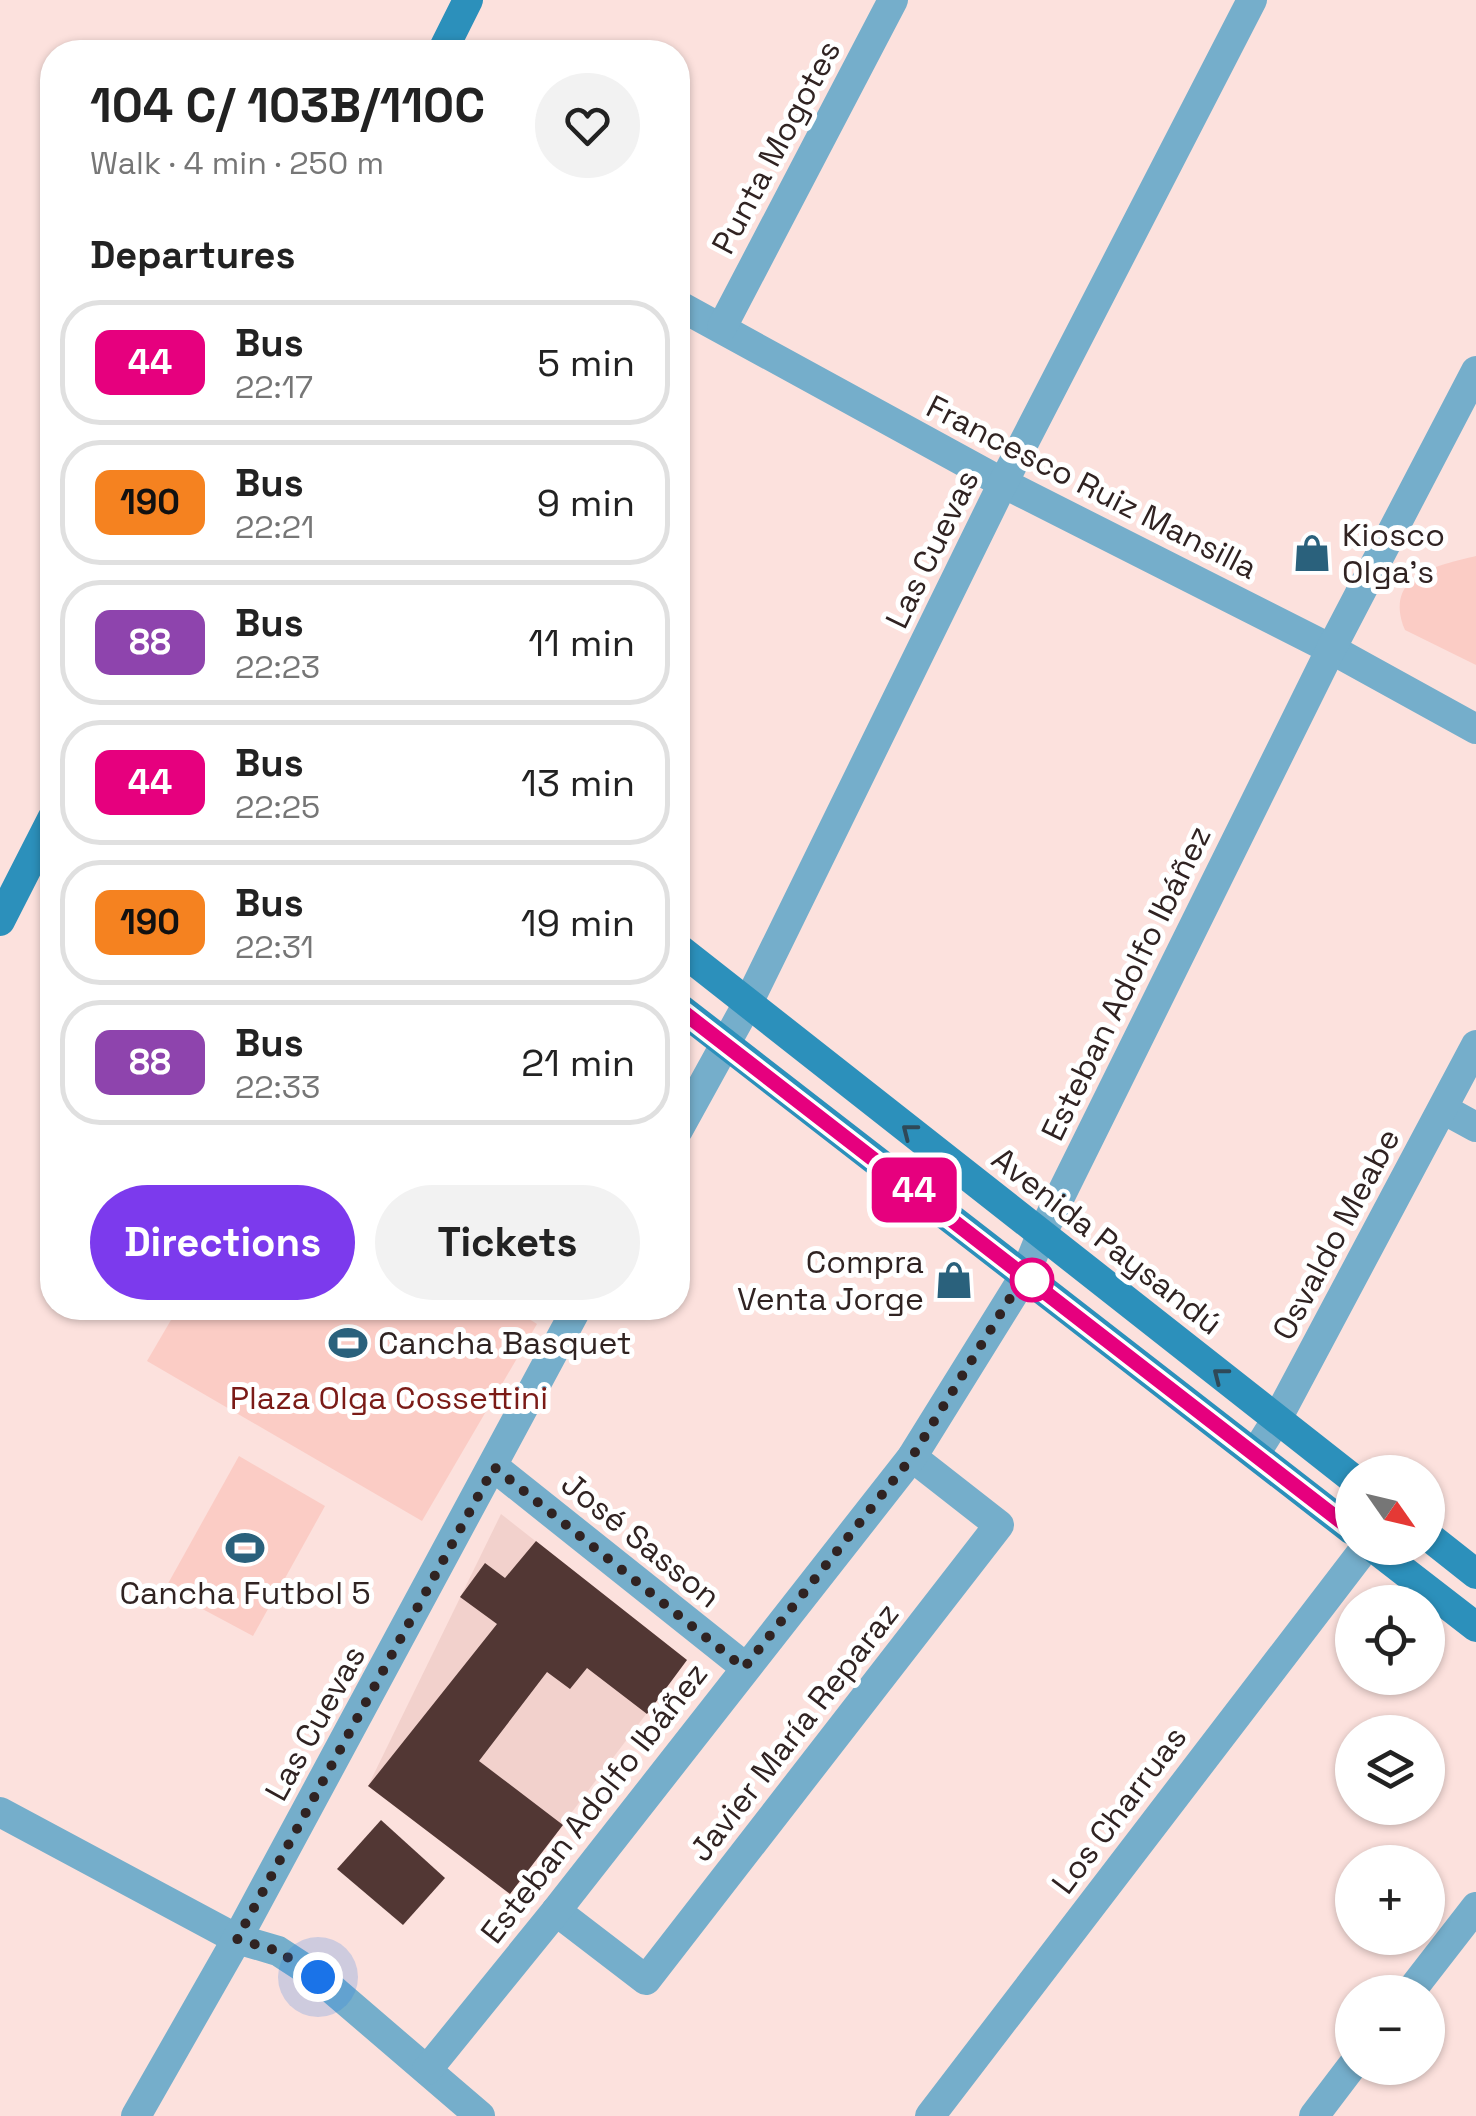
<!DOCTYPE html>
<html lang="en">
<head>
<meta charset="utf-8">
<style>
	body { margin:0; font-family:"Space Grotesk",sans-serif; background:#f2f2f2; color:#222; height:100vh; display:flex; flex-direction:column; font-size:38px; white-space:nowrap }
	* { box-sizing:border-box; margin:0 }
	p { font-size:32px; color:#767676 }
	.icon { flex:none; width:55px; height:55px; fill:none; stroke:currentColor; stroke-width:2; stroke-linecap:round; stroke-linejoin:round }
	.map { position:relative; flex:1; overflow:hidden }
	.sheet { position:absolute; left:40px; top:40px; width:650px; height:1280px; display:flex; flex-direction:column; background:#fff; border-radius:40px; box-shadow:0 2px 8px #0004 }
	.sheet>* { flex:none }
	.badge { padding:0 20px; border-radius:15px; font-size:35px; line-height:65px }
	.needle { width:65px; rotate:124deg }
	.fabs { position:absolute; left:1335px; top:1455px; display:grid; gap:20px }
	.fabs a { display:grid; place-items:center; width:110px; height:110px; border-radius:50%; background:#fff; box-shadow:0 2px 8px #0004; font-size:50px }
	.you { position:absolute; width:50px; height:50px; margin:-25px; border:8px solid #fff; border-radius:50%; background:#1a73e8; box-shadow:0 0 0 15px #1a73e833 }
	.map>.badge { position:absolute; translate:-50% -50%; box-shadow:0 0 0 5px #fff }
	h2 { padding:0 50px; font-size:38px; line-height:90px }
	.round { display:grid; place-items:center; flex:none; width:105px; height:105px; border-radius:52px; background:#f2f2f2 }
	.summary { display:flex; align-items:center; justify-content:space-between; height:170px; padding:0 50px }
	h1 { font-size:48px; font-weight:800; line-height:75px }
	.button { display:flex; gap:20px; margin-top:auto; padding:20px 50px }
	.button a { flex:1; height:115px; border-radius:60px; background:#7c3aed; color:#fff; font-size:40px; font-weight:800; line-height:115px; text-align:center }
	.button a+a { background:#f2f2f2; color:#222 }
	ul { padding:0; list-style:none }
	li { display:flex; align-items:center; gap:30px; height:125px; margin:0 20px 15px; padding:0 30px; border:5px solid #e0e0e0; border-radius:40px }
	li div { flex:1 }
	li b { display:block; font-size:38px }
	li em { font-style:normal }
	li .badge { min-width:110px; font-weight:700; text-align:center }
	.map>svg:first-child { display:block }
	.built { fill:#f2d1cc }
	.green { fill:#fbccc5 }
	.building { fill:#523734 }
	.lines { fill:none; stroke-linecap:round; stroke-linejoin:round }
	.minor { stroke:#75aecb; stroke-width:30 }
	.secondary { stroke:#2c90bb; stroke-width:30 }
	.oneway { stroke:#2f4958 }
	.line-casing { stroke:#fff; stroke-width:22 }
	.line { stroke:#e6007e; stroke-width:15 }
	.walk { stroke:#302322; stroke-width:10; stroke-dasharray:0 18 }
	.stop-dot { fill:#fff; stroke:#e6007e; stroke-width:5 }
	.labels { text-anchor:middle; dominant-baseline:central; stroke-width:10; stroke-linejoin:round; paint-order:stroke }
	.street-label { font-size:32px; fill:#302322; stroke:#fff }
	.poi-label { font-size:32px; fill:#302322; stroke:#fff; text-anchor:start }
	.park-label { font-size:32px; fill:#7b1b17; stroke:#fff }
</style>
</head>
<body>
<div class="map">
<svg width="1476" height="2116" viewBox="0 0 1476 2116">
	<rect width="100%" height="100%" fill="#fce1dd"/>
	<!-- built -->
	<path class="built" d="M501,1514L687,1660L510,1894L368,1786Z"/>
	<!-- green -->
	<g class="green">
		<path d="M1476,556V665L1405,630C1383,575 1436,566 1476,556Z"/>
		<path d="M178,1308H512L537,1324L422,1521L147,1361Z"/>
		<path d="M239,1456L325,1506L253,1636L165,1589Z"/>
	</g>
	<!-- building -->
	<g class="building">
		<path d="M536,1541L687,1660L647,1714L587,1668L570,1689L547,1672L479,1761L563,1825L510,1894L368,1786L497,1624L460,1597L485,1563L505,1578Z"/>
		<path d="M381,1820L445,1878L403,1925L337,1869Z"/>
	</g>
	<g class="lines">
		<!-- minor -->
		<g class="minor">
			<path d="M678,305L1003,483L1331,649L1476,729"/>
			<path d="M722,327L893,0"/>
			<path d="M1443,1109L1476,1127"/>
			<path d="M678,1130L748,1003L1003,483L1252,0"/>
			<path d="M1255,1454L1277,1419L1476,1045"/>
			<path d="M494,1467L745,1667"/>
			<path d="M0,1812L237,1939L278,1951L318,1977L480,2116"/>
			<path d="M556,1911L646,1980L999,1525L912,1457"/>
			<path d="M1410,1992L1476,1907"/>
			<path d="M427,2070L556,1911L912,1457L1025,1275L1041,1235L1331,649L1476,371"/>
			<path d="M136,2116L237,1939L577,1308"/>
			<path d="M930,2116L1365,1548"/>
			<path d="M1314,2116L1352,2066"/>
		</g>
		<!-- secondary -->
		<g class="secondary">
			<path d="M442,52L468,0"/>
			<path d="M0,921L52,819"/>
			<path d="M678,948L1352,1478"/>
			<path d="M678,1007L1352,1530"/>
			<path d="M1428,1536L1476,1574"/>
			<path d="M1374,1548L1476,1627"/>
		</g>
	</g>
	<!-- one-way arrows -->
	<defs><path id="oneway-chevron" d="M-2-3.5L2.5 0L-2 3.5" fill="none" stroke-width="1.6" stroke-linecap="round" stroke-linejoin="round" transform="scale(2.5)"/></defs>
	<g class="oneway">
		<use href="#oneway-chevron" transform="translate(909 1131) rotate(-142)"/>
		<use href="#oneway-chevron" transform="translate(1220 1375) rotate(-142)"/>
	</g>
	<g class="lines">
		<!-- line casing -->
		<g class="line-casing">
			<path id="line" d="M678,1008L1352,1530"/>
		</g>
		<!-- line -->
		<use href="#line" class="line"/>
		<!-- walk -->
		<path class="walk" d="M318,1977L278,1951L237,1939L494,1467L744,1668L912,1457L1025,1274L1032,1280"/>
	</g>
	<!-- icons -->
	<defs>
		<g id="shop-bare" transform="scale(3)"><path d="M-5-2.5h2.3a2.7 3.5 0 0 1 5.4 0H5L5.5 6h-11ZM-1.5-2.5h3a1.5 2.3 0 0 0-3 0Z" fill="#2a617c" stroke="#fff" stroke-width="2.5" paint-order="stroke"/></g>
		<g id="stadium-bare" transform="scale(3)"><path d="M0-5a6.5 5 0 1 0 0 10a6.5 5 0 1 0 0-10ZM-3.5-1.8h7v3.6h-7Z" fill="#2a617c" stroke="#fff" stroke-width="2.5" paint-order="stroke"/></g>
	</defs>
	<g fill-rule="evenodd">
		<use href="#shop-bare" x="1312" y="553"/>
		<use href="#shop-bare" x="954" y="1280"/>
		<use href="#stadium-bare" x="348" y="1343"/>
		<use href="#stadium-bare" x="245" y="1548"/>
	</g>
	<!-- markers -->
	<circle class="stop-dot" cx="1032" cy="1280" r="20"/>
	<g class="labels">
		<!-- street labels -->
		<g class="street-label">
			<text transform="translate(776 147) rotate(-62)">Punta Mogotes</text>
			<text transform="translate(1092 487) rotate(27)">Francesco Ruiz Mansilla</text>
			<text transform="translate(932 549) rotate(-64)">Las Cuevas</text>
			<text transform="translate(1126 983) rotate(-64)">Esteban Adolfo Ibáñez</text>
			<text transform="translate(1336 1234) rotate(-62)">Osvaldo Meabe</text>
			<text transform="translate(1107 1241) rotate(38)">Avenida Paysandú</text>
			<text transform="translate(641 1540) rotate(39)">José Sasson</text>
			<text transform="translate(315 1723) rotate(-61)">Las Cuevas</text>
			<text transform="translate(794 1732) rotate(-52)">Javier María Reparaz</text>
			<text transform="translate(594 1803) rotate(-52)">Esteban Adolfo Ibáñez</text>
			<text transform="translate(1119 1810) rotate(-53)">Los Charruas</text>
		</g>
		<!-- poi labels -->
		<g class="poi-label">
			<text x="1342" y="535">Kiosco<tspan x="1342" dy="37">Olga's</tspan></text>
			<text x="924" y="1262" text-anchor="end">Compra<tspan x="924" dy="37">Venta Jorge</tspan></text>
			<text x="378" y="1343">Cancha Basquet</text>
			<text x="245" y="1593" text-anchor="middle">Cancha Futbol 5</text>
		</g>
		<!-- park labels -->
		<g class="park-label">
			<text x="389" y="1398">Plaza Olga Cossettini</text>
		</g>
	</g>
</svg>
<div class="fabs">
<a><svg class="needle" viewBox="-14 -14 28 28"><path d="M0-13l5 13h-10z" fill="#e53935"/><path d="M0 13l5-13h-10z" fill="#767676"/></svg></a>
<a><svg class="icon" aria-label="locate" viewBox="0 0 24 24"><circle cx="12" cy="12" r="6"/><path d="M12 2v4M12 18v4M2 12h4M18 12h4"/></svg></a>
<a><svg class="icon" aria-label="layers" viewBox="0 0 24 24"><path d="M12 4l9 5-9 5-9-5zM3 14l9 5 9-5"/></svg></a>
<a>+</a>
<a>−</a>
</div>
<div class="you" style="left:318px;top:1977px"></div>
<b class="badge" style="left:914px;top:1190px;background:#e6007e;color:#fff">44</b>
<section class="sheet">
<div class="summary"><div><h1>104 C/ 103B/110C</h1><p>Walk · 4 min · 250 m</p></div><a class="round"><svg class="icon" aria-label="heart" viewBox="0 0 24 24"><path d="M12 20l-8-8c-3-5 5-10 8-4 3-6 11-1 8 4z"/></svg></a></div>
<h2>Departures</h2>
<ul>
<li><span class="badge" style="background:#e6007e;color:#fff">44</span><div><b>Bus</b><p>22:17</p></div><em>5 min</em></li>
<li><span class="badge" style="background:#f58220;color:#111">190</span><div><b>Bus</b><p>22:21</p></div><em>9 min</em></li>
<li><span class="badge" style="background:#8e44ad;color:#fff">88</span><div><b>Bus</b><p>22:23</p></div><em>11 min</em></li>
<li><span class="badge" style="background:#e6007e;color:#fff">44</span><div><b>Bus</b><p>22:25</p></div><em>13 min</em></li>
<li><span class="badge" style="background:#f58220;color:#111">190</span><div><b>Bus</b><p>22:31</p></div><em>19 min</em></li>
<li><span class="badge" style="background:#8e44ad;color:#fff">88</span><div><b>Bus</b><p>22:33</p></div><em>21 min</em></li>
</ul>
<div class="button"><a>Directions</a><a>Tickets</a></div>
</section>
</div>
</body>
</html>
